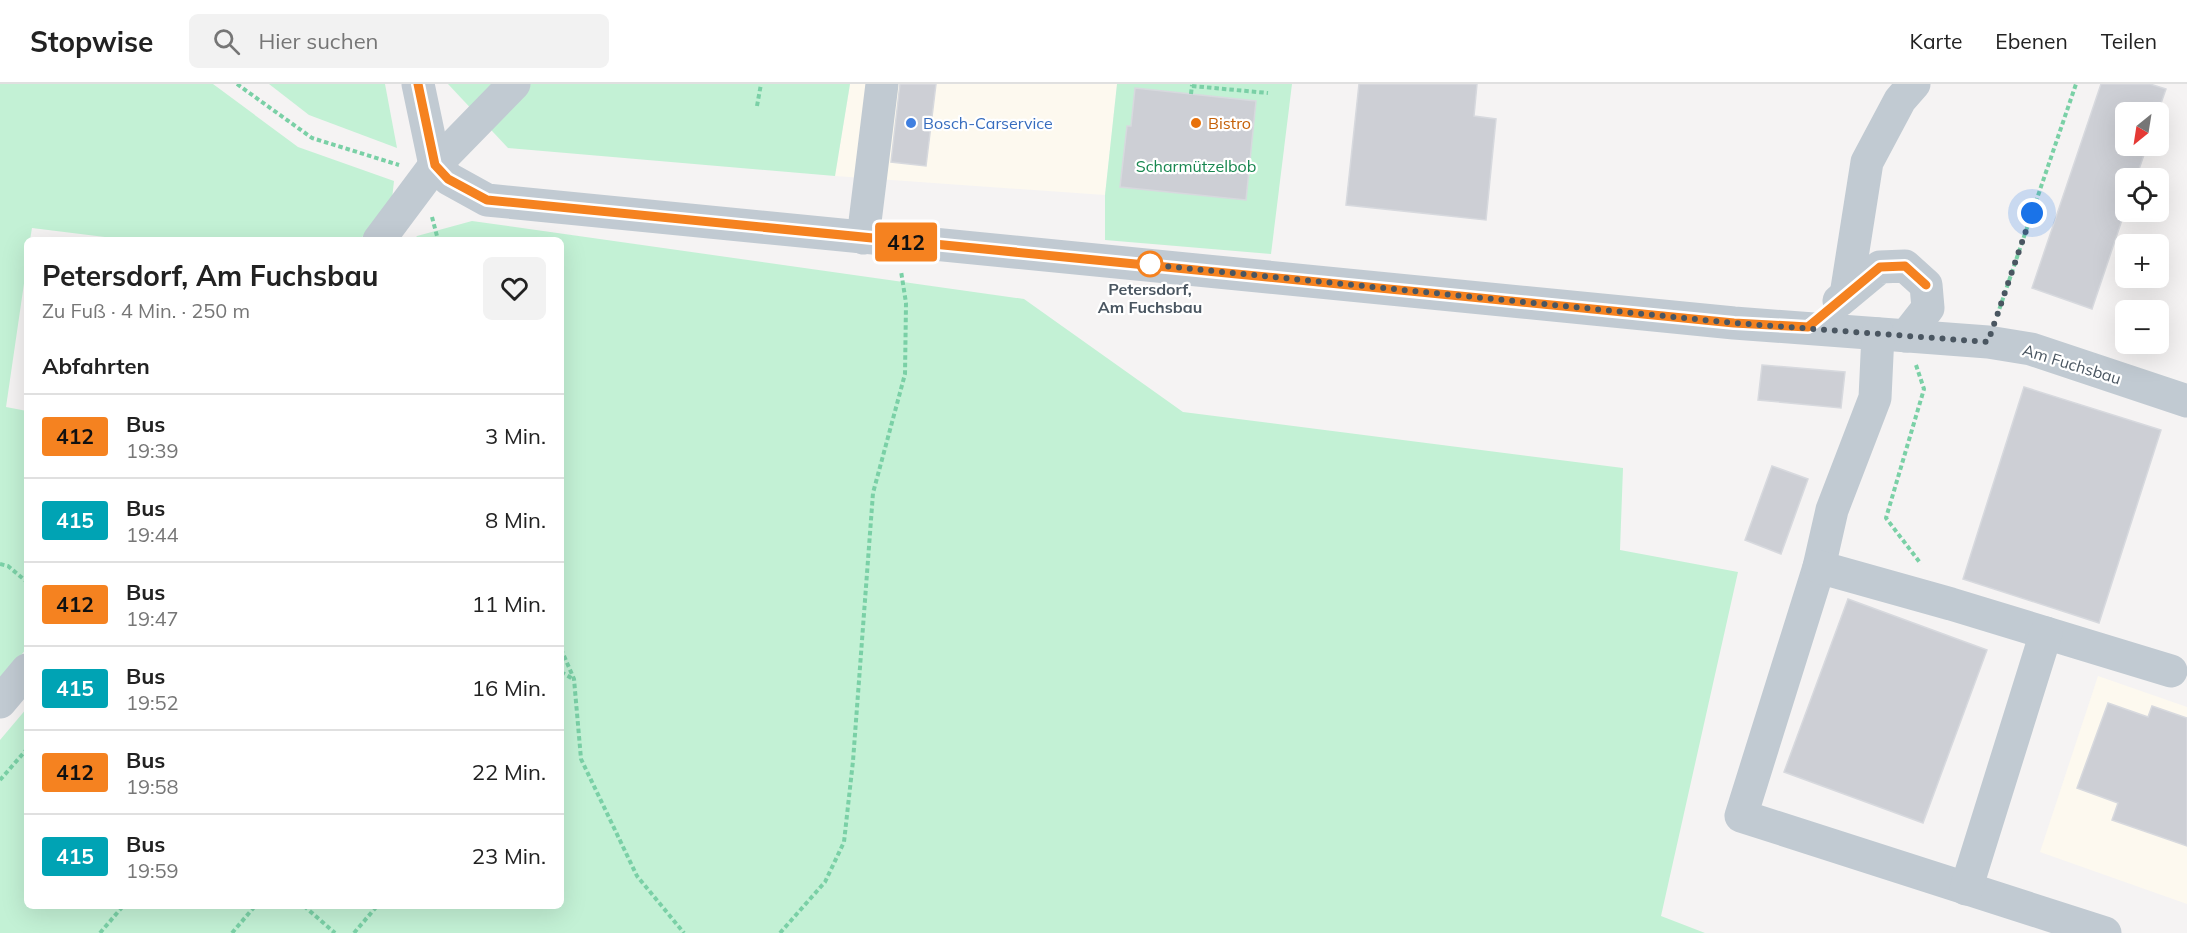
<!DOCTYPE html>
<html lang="de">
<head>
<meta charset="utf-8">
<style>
	body { margin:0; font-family:Mulish,sans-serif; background:#f2f2f2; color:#222; height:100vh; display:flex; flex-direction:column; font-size:22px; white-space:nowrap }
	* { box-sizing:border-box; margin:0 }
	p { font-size:20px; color:#767676 }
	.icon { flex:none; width:33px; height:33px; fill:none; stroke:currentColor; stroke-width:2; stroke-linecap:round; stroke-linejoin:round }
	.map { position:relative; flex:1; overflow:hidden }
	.side { position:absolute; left:24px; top:153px; width:540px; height:672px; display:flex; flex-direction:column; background:#fff; border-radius:9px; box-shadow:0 6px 24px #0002 }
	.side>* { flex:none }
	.badge { padding:0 12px; border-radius:4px; font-size:21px; line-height:39px }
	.needle { width:39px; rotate:210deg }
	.buttons { position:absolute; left:2115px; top:18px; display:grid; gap:12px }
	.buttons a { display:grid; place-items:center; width:54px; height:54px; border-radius:9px; background:#fff; box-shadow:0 6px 24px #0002; font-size:30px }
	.you { position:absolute; width:30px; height:30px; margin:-15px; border:4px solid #fff; border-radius:50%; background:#1a73e8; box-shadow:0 0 0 9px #1a73e833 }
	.map>.badge { position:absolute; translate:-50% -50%; box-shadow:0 0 0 3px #fff }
	h2 { padding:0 18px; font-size:22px; line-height:54px }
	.round { display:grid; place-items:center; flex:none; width:63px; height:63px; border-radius:9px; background:#f2f2f2 }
	.summary { display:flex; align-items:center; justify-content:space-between; height:102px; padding:0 18px }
	h1 { font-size:28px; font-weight:700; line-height:45px }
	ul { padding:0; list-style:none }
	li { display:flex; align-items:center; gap:18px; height:84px; padding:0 18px; border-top:2px solid #e0e0e0 }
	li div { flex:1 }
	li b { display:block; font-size:22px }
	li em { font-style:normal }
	li .badge { min-width:66px; font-weight:700; text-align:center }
	header { display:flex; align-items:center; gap:36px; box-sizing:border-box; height:84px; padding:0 30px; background:#fff; border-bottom:2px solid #e0e0e0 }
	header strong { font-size:28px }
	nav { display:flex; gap:33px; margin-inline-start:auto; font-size:21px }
	.search { width:420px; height:54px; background:#f2f2f2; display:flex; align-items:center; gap:15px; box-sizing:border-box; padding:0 21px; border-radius:9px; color:#767676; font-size:22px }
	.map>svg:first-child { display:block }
	.commercial { fill:#fdf9ef }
	.green { fill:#c3f1d5 }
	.building { fill:#cdcfd5; stroke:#d7d9de; stroke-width:1.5 }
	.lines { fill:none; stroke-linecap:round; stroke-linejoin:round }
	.path { stroke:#7ad0a6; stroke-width:4; stroke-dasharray:4.5 3; stroke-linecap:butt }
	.minor { stroke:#c1cad2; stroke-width:33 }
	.line-casing { stroke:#fff; stroke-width:14 }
	.line { stroke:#f58220; stroke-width:9 }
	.walk { stroke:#4a5661; stroke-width:6; stroke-dasharray:0 10.8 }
	.shop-dot { fill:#3f7fe0; stroke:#fff; stroke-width:2 }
	.food-dot { fill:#e8710a; stroke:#fff; stroke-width:2 }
	.stop-dot { fill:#fff; stroke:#f58220; stroke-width:3 }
	.labels { text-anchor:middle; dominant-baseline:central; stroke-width:4.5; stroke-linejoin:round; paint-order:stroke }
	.shop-label { font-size:16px; fill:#366cbe; stroke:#fff; text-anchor:start }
	.food-label { font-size:16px; fill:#c56008; stroke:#fff; text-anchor:start }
	.park-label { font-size:16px; fill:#17864f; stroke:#fff }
	.stop-label { font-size:16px; font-weight:bold; fill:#4a5661; stroke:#fff }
	.street-label { font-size:16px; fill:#4a5661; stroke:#fff }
</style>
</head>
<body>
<header>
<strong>Stopwise</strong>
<div class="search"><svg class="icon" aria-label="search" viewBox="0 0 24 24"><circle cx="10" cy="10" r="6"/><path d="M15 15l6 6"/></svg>Hier suchen</div>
<nav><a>Karte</a><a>Ebenen</a><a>Teilen</a></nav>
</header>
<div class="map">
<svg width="2187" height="849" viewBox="0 0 2187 849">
	<rect width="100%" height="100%" fill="#f5f3f3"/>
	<!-- commercial -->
	<g class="commercial">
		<path d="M850,0H1117L1105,111L835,92Z"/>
		<path d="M2098,592L2187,623V820L2040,768Z"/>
	</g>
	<!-- green -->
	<g class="green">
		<path d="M0,0H213L298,63L394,97L392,115L360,156H129L32,144L30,156H27V179L6,323L27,327V564L0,597Z"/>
		<path d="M269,0H385L397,64L309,31Z"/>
		<path d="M448,0H850L835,92L508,64Z"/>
		<path d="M1117,0H1292L1271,170L1105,156V111Z"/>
		<path d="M472,137L1024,215L1183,328L1623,384L1620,466L1738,488L1661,832L1705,849H0V656L27,624V822H561V156H414L417,152Z"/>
	</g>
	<!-- building -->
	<g class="building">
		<path d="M900,0H936L926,82L891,78Z"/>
		<path d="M1359,0H1477L1474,32L1496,35L1486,136L1346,121Z"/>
		<path d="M2101,0H2150L2166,5L2158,28H2126V62H2147L2136,94H2126V124L2092,225L2032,204Z"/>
		<path d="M1135,4L1256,17L1246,116L1120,103L1127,42H1131Z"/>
		<path d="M1762,281L1845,288L1841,324L1758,316Z"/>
		<path d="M2024,303L2161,346L2099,539L1963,495Z"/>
		<path d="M1772,382L1808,395L1781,470L1745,456Z"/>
		<path d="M1848,515L1987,566L1923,739L1784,688Z"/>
		<path d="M2108,619L2148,633L2152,622L2187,634V762L2112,736L2118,719L2077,704Z"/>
	</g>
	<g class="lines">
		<!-- path -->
		<g class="path">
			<path d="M237,0L312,54L399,81"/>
			<path d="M1192,2L1268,9"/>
			<path d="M1191,10L1192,1"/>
			<path d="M757,22L761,0"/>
			<path d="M432,133L438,156"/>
			<path d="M1997,232L2076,0"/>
			<path d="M1916,281L1924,305L1886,434L1921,480"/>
			<path d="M0,480L8,482L27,498"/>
			<path d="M561,565L574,595L581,675L637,792L684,849"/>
			<path d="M561,588L573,595"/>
			<path d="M0,696L27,665"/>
			<path d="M304,822L335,849"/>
			<path d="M100,849L123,822"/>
			<path d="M232,849L255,822"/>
			<path d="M354,849L377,822"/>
			<path d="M780,849L825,798L844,758L853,677L873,409L905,290L906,219L901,187"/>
		</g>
		<!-- minor -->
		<g class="minor">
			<path d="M418,0L435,81L449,95L487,116L1734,239L1988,258L2031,265L2187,317"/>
			<path d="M863,154L882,0"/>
			<path d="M379,156L435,81L514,0"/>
			<path d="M1846,211L1867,78L1900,16L1914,0"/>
			<path d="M1839,217L1880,183L1905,182L1926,201L1928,224L1906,252"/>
			<path d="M1878,250L1875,314L1832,426L1819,483L1741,732L2105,849"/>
			<path d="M1819,483L1951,520L2171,587"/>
			<path d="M0,618L27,586"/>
			<path d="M1966,805L2046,549"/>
		</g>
	</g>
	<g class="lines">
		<!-- line casing -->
		<g class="line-casing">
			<path id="line" d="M418,0L435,81L448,95L487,116L1734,239L1808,243L1880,183L1905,182L1926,201"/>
		</g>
		<!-- line -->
		<use href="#line" class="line"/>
		<!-- walk -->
		<path class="walk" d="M1150,180H1143L1734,239L1988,258L2032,129"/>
	</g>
	<!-- markers -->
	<circle class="shop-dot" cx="911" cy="39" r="6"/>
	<circle class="food-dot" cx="1196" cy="39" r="6"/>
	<circle class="stop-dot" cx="1150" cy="180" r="12"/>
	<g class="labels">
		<!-- shop labels -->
		<g class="shop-label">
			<text x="923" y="39">Bosch-Carservice</text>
		</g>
		<!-- food labels -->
		<g class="food-label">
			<text x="1208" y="39">Bistro</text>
		</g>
		<!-- park labels -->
		<g class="park-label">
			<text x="1196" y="82">Scharmützelbob</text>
		</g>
		<!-- stop labels -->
		<g class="stop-label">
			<text x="1150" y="205">Petersdorf,<tspan x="1150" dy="18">Am Fuchsbau</tspan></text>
		</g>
		<!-- street labels -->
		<g class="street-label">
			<text transform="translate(2072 280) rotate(17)">Am Fuchsbau</text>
		</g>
	</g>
</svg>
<div class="buttons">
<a><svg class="needle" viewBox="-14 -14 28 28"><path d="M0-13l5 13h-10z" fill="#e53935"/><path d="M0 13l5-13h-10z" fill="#767676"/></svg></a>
<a><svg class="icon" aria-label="locate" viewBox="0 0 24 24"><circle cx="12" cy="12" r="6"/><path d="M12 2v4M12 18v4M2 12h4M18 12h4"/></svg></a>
<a>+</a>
<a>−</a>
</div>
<div class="you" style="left:2032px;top:129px"></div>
<b class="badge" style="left:906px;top:158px;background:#f58220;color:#111">412</b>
<section class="side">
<div class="summary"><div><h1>Petersdorf, Am Fuchsbau</h1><p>Zu Fuß · 4 Min. · 250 m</p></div><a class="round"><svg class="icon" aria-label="heart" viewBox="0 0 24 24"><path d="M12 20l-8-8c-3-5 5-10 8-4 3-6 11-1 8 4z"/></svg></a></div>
<h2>Abfahrten</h2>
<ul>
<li><span class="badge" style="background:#f58220;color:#111">412</span><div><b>Bus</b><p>19:39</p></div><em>3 Min.</em></li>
<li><span class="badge" style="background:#00a3b4;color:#fff">415</span><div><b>Bus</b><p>19:44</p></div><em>8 Min.</em></li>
<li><span class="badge" style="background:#f58220;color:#111">412</span><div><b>Bus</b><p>19:47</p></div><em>11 Min.</em></li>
<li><span class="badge" style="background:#00a3b4;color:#fff">415</span><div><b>Bus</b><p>19:52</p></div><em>16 Min.</em></li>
<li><span class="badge" style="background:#f58220;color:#111">412</span><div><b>Bus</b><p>19:58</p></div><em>22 Min.</em></li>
<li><span class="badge" style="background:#00a3b4;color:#fff">415</span><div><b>Bus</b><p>19:59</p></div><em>23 Min.</em></li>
</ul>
</section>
</div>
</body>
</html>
